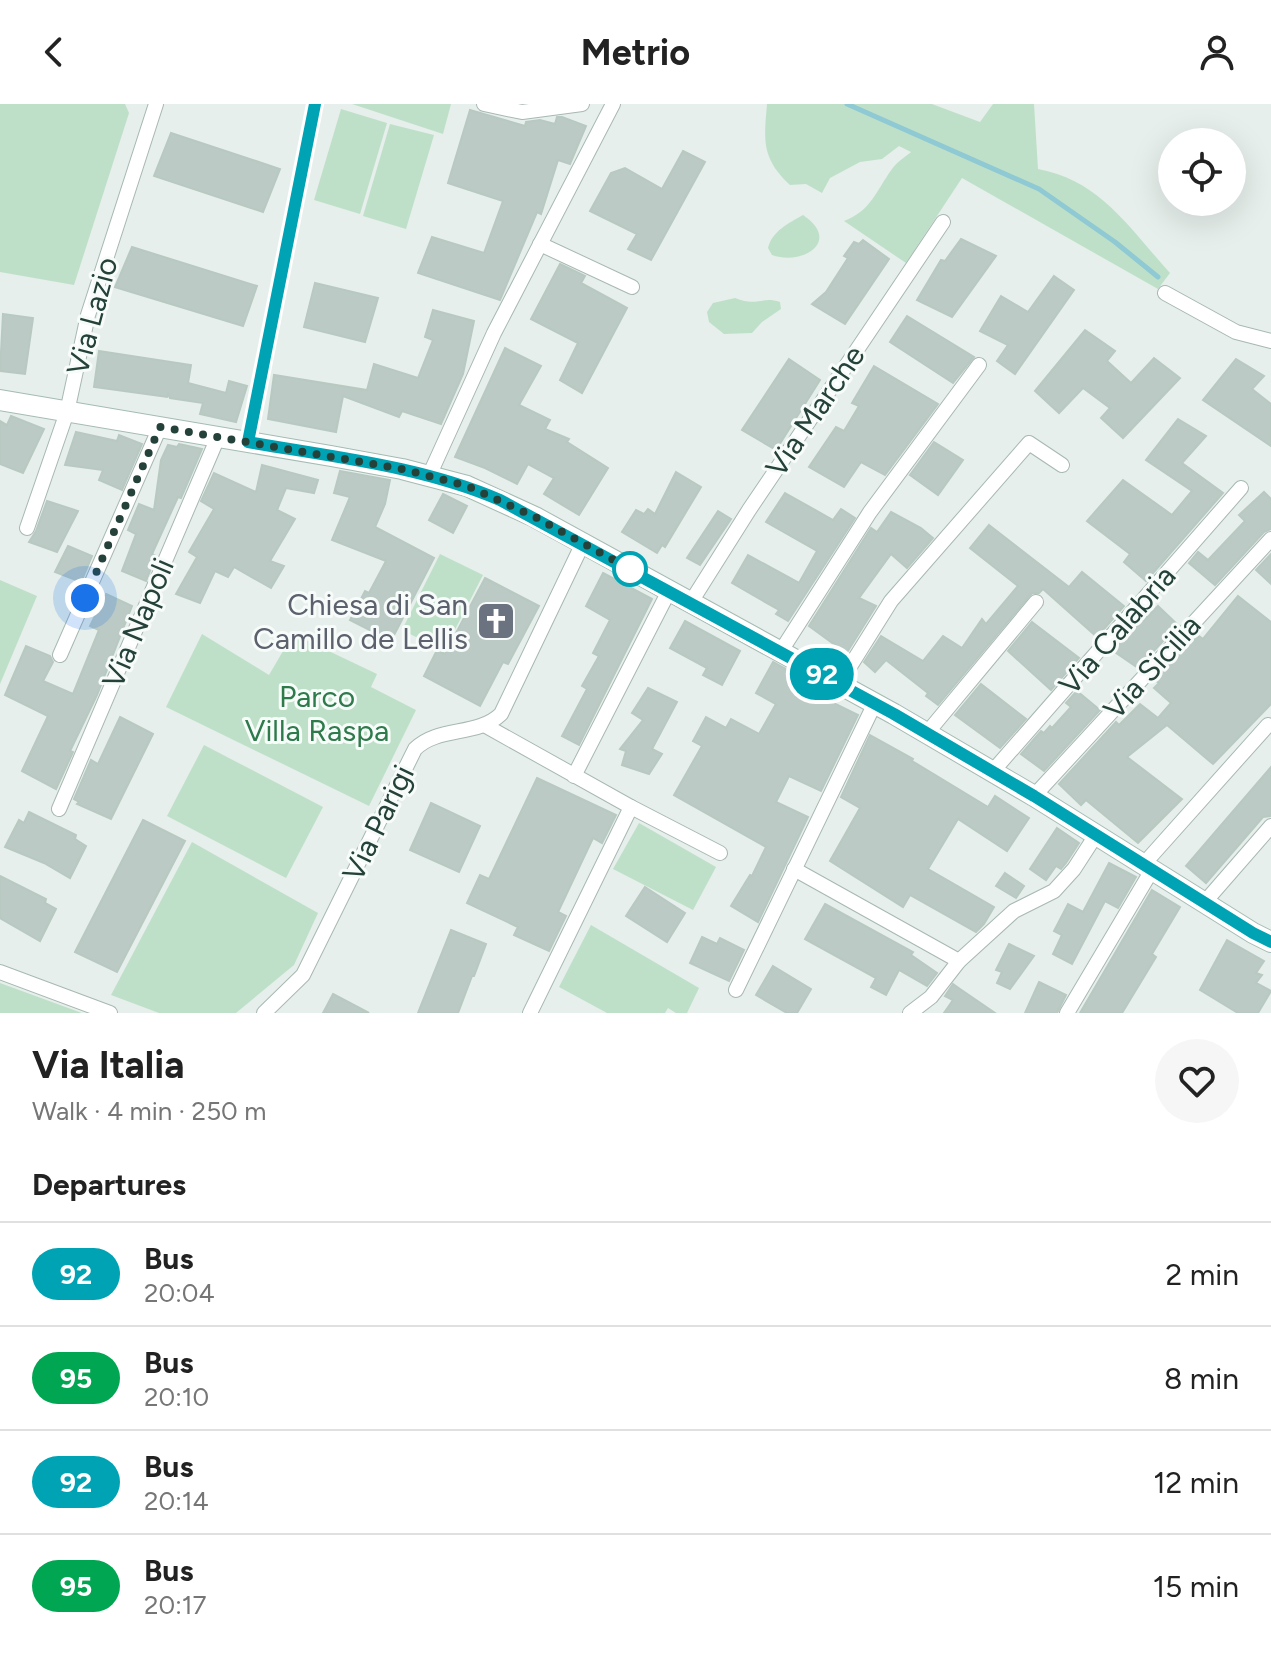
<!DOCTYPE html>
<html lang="en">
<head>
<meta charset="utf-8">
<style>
	body { margin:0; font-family:Figtree,sans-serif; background:#f6f6f6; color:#222; height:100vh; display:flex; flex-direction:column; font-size:30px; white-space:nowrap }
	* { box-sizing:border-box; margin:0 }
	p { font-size:26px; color:#767676 }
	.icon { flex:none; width:44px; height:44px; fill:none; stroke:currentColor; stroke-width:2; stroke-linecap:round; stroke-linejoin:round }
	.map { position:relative; height:909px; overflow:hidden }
	.panel { display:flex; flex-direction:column; background:#fff; flex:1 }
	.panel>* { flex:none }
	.badge { padding:0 16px; border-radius:26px; font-size:28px; line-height:52px }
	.controls { position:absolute; left:1158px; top:24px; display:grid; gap:16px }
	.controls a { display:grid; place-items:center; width:88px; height:88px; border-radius:50%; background:#fff; box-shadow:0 8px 32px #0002; font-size:40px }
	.you { position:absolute; width:40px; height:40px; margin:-20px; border:6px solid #fff; border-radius:50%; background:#1a73e8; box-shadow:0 0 0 12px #1a73e833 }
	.map>.badge { position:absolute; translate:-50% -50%; box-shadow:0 0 0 4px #fff }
	h2 { padding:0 32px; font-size:30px; line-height:72px }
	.round { display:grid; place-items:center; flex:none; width:84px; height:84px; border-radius:42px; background:#f6f6f6 }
	.headline { display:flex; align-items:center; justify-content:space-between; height:136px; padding:0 32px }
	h1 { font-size:38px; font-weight:700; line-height:60px }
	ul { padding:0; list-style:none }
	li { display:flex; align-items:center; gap:24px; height:104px; padding:0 32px; border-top:2px solid #e0e0e0 }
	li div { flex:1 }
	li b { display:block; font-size:30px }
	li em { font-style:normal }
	li .badge { min-width:88px; font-weight:700; text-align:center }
	header { display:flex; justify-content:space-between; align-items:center; height:104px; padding:0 32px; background:#fff; font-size:36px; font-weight:700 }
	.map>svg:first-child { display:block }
	.green { fill:#bfe0c8 }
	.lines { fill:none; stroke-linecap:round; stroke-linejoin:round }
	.stream { stroke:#8ec9d4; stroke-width:5 }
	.building { fill:#bbcac4; stroke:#b8c9c2; stroke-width:2 }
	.street-casing { stroke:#a8b8b2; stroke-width:16 }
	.secondary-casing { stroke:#a4bbb3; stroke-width:22 }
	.street { stroke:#fff; stroke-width:14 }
	.secondary { stroke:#fff; stroke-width:20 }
	.line-casing { stroke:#fff; stroke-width:18 }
	.line { stroke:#00a3b4; stroke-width:12 }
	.walk { stroke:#24423a; stroke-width:8; stroke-dasharray:0 14.4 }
	.stop-dot { fill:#fff; stroke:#00a3b4; stroke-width:4 }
	.labels { text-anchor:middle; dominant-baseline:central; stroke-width:6; stroke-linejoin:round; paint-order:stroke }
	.street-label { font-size:30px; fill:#24423a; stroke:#f7fbf9 }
	.worship-label { font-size:30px; fill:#5b616d; stroke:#f7fbf9; text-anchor:end }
	.park-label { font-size:30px; fill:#2d7a4b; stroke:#f7fbf9 }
</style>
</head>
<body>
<header><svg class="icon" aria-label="back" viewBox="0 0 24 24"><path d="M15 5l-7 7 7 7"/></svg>Metrio<svg class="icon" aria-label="person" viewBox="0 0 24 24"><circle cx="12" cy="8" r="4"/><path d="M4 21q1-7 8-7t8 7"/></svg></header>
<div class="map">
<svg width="1271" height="909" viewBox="0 0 1271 909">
	<rect width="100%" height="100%" fill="#e6efeb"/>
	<!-- green -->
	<g class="green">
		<path d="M0,0H125L129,9L74,181L0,168Z"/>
		<path d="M352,0H451L443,30Z"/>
		<path d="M767,0H932L980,18L993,0H1034L1038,65C1100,76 1130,125 1170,169L1158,185L962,74L906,159L844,117C871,107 876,87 892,65C897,58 905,53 911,48L899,42L882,55L860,58L830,74L822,89L806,80L790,81C761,54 764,36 767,0Z"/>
		<path d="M341,5L387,19L360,110L314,96Z"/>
		<path d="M390,20L434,31L406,125L363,112Z"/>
		<path d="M803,111C842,137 803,162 772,151L768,144C772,127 789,119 803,111Z"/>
		<path d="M735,194C757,203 762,192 780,198L781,205L762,218L752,229L724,230L709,218L707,208L713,199Z"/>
		<path d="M440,450L483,471L444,547L402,526Z"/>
		<path d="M0,476L37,492L0,580Z"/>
		<path d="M202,530L269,571L293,530L377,570L371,583L416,606L369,702L166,603Z"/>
		<path d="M204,641L323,703L286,774L167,712Z"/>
		<path d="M639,719L716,763L693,806L613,765Z"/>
		<path d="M192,738L318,809L294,861L236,909H159L111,891Z"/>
		<path d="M591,821L699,884L687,909H676L668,904L665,909H607L559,883Z"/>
		<path d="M0,879L82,909H0Z"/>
	</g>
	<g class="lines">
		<!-- stream -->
		<path class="stream" d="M847,0L1039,85L1115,138L1158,173"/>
	</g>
	<!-- building -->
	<g class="building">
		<path d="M470,6L525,22L526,18L540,16L555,20L557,13H562L586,22L570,60L558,56L541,110L537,108L500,196L418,169L432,133L484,149L503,97L448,79Z"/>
		<path d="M171,29L280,65L263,108L154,72Z"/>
		<path d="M683,47L705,58L651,156L628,145L637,130L590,107L611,69L625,64L662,85Z"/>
		<path d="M961,135L996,152L952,213L917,196L941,156L945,157Z"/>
		<path d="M863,136L889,155L845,220L812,200L826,188L848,154L844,152L854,138L859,140Z"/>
		<path d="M132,143L257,182L243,222L115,183Z"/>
		<path d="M560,160L585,172L581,179L627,204L582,289L560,276L578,239L531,215Z"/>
		<path d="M1054,172L1074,186L1015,270L997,257L1008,241L980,227L1001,192L1028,208Z"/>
		<path d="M315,179L378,194L365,238L304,223Z"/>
		<path d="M433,206L474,217L463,270L441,320L402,307L399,313L343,292L336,328L268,315L274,271L367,286L374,260L418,274L433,236L425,233Z"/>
		<path d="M3,210L33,214L25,270L0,267Z"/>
		<path d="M907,212L974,253L953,279L890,238Z"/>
		<path d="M1085,226L1115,247L1107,257L1131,279L1154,254L1180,274L1123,334L1101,314L1110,304L1083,284L1059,309L1035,287Z"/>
		<path d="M505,244L541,262L519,301L550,316L545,325L569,335L567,338L608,364L579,411L544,390L554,374L528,360L517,380L485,364L455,353Z"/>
		<path d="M99,247L191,261L188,279L226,289L229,277L247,282L236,318L200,310L203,299L170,294L168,290L167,293L94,283Z"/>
		<path d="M789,255L820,276L776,346L742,326Z"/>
		<path d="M1236,255L1264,272L1252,285L1271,300V342L1203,296Z"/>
		<path d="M874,262L938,300L885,371L861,358L844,383L809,363L836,323L844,327L859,302L852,299Z"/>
		<path d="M11,312L44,325L23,369L0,360V317L7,321Z"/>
		<path d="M1178,315L1206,332L1182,359L1223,389L1146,477L1124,458L1130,450L1087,417L1123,376L1172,411L1192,387L1146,356Z"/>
		<path d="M76,328L117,337L119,331L142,340L122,386L99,376L103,366L65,361Z"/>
		<path d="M934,338L963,356L938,391L910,371Z"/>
		<path d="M179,340L202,345L181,394L178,393L152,450L156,452L146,477L122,467L136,430L128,426L139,400L154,406L161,356L168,341L177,343Z"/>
		<path d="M262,361L318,376L314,389L286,384L277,406L295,415L270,457L284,462L271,484L234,463L228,473L215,467L200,499L176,490L197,453L189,448L214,405L201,397L214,369L256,388Z"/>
		<path d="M340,367L390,376L385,400L375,423L434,454L391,537L350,516L365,487L369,489L386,457L332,436L350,393L334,389Z"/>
		<path d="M676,368L701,383L665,443L662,441L657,449L622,428L636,406L644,410L648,405L655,410Z"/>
		<path d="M1264,388L1271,395V425L1264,428L1215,481L1189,459L1198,448L1208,456L1245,417L1239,411Z"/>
		<path d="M785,389L833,416L841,405L855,414L788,517L776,510L779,506L732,479L748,451L799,479L817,447L766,418Z"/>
		<path d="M443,390L467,402L453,429L429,416Z"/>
		<path d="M47,397L78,407L57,448L29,438L36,427Z"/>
		<path d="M718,407L731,415L700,461L687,454Z"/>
		<path d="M891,408L921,424L933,434L907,464L891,450L859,494L876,502L841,558L829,551L835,541L809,522L871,424L877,428Z"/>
		<path d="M989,421L1069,483L1082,468L1124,502L1097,533L1043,485L1039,489H1032L938,601L926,592L928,589L886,556L875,568L864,558L881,532L923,557L943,532L962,544L982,515L986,520L1018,482L970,444Z"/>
		<path d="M68,442L92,452L81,478L55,468Z"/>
		<path d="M1271,450V480L1256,466Z"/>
		<path d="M603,469L652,495L579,641L562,632L587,585L582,582L599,552L593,549L610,516L586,502Z"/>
		<path d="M485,474L539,502L508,560L503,558L480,602L424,572L437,546L445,550Z"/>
		<path d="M106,490L132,502L97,591L70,647L73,648L56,685L22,667L48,612L5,591L26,542L50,552L53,558L43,577L73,590L99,526L90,522Z"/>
		<path d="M1238,492L1271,518V600L1213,660L1167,621L1127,653L1182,695L1138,739L1086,696L1081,701L1059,680L1116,618L1119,621L1140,600L1158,614L1171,599L1154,584L1159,579L1155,576L1193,535L1195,536L1199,532L1203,535Z"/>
		<path d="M1158,502L1178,521L1138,564L1112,546L1140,514L1143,517Z"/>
		<path d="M685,517L740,547L722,581L703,571L707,564L670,544Z"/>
		<path d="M1032,518L1079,554L1051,586L1008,547Z"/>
		<path d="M773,558L820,584L817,591L858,611L821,687L789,672L776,698L808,713L758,818L731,802L750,771L752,772L766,743L674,691L702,642L693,637L706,613L726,624L731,615L759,630L776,600L756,589Z"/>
		<path d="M981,580L1026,615L1000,644L955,611Z"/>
		<path d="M648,584L677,598L652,645L662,650L649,670L622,661L626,647L620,645L643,616L632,609Z"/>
		<path d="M1077,587L1100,606L1044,667L1021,650L1041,627L1044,629L1050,622L1052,624L1071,603L1066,599Z"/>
		<path d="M120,613L153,630L111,715L77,700L79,698L74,695L91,656L98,660Z"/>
		<path d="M870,631L913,655L912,657L988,703L995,692L1029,714L1007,747L958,715L928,765L994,803L984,820L976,828L910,791L903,803L830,757L860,704L841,693Z"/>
		<path d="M1271,663V712L1263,713L1206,779L1186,762Z"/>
		<path d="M537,674L616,711L602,739L593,734L558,808L566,812L549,847L514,831L518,823L467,799L480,771L489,775Z"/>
		<path d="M431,699L480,722L459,768L410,746Z"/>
		<path d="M29,708L76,731L75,735L86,742L70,774L44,759L5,743L19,716L24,719Z"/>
		<path d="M143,716L185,737L117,868L75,848Z"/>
		<path d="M1057,724L1079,739L1066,759L1061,765L1056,762L1046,776L1030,765Z"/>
		<path d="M1109,759L1136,773L1118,804L1105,797L1072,860L1053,850L1062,831L1054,827L1068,800L1083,808Z"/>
		<path d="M1005,769L1024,782L1016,794L996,782Z"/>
		<path d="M0,772L46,795L45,799L56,805L40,837L0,814Z"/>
		<path d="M645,783L685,809L667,838L626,812Z"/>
		<path d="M1152,786L1180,803L1152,850L1156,853L1122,909H1080Z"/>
		<path d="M825,800L913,848L911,851L937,869L927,882L899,866L886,891L871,883L876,874L805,835Z"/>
		<path d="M451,826L486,840L474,872H472L458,909H418Z"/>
		<path d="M702,833L717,840L720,834L744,846L729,877L690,859Z"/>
		<path d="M1227,836L1264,857L1256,869L1262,871L1256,879L1271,887L1258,909H1238L1200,886Z"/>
		<path d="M1009,840L1034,852L1010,885L997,879L1002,868L996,866Z"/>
		<path d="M773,862L811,885L797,909H787L756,891Z"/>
		<path d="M1039,878L1066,891L1057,909H1025Z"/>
		<path d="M953,880L960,885L995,909H944L953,896L945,892Z"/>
		<path d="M333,890L369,909H323Z"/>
	</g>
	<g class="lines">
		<!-- street casing -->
		<g class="street-casing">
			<g id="street">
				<path d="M484,0L522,8L582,0"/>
				<path d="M540,140L632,183"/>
				<path d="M1165,189L1236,228L1271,237"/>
				<path d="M248,338L315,0"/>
				<path d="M429,372L494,229L613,0"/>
				<path d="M27,424L67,308L88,211L156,0"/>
				<path d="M691,498L749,406L943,118"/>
				<path d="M781,547L870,408L979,261"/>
				<path d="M60,551L160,323"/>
				<path d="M839,580L891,497L1029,339L1062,361"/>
				<path d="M486,622L631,703L530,909"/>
				<path d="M927,629L1036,498"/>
				<path d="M993,667L1241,384"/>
				<path d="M574,672L669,487"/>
				<path d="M1034,692L1271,435"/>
				<path d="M631,703L720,749"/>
				<path d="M59,705L218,333"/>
				<path d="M1143,761L1268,621"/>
				<path d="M794,765L959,857"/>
				<path d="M1204,799L1271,722"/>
				<path d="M0,868L110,909"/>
				<path d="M736,886L875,599"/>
				<path d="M264,909L303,871L415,645C438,622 477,633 501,610L583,439"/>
				<path d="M910,909L931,893L959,857L1014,807L1054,787L1074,765L1096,731"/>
				<path d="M1067,909L1152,766"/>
			</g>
		</g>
		<!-- secondary casing -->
		<g class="secondary-casing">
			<path id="secondary" d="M0,296L331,352L402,365L467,382L535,413L894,610L1034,692L1253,829L1271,838"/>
		</g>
		<!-- street -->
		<use href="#street" class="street"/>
		<!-- secondary -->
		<use href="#secondary" class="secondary"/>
	</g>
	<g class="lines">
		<!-- line casing -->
		<g class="line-casing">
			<path id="line" d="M315,0L248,338C333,353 421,362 500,396L894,610L1034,692L1253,829L1271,838"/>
		</g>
		<!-- line -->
		<use href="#line" class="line"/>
		<!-- walk -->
		<path class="walk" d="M85,494L160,323L402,365L467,382L535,413L630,465"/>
	</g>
	<!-- icons -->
	<defs>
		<g id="church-square" transform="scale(2)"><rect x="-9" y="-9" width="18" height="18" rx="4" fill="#6b7280" stroke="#f7fbf9"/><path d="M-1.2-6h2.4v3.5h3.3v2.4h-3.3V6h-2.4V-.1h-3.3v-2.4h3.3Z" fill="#fff"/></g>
	</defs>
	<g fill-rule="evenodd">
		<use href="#church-square" x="496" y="517"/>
	</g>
	<!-- markers -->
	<circle class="stop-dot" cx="630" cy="465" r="16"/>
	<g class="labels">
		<!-- street labels -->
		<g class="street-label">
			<text transform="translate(92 212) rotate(-75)">Via Lazio</text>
			<text transform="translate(815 307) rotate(-56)">Via Marche</text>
			<text transform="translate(138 519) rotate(-67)">Via Napoli</text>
			<text transform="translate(1117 526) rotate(-49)">Via Calabria</text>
			<text transform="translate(1152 563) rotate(-48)">Via Sicilia</text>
			<text transform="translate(378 719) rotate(-64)">Via Parigi</text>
		</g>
		<!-- worship labels -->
		<g class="worship-label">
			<text x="468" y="500">Chiesa di San<tspan x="468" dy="34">Camillo de Lellis</tspan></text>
		</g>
		<!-- park labels -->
		<g class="park-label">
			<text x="317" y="592">Parco<tspan x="317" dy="34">Villa Raspa</tspan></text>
		</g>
	</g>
</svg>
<div class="controls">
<a><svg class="icon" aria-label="locate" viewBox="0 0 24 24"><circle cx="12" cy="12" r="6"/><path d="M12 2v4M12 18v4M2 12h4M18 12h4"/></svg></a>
</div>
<div class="you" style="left:85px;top:494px"></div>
<b class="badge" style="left:822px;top:570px;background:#00a3b4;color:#fff">92</b>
</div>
<section class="panel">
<div class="headline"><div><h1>Via Italia</h1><p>Walk · 4 min · 250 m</p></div><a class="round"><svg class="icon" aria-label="heart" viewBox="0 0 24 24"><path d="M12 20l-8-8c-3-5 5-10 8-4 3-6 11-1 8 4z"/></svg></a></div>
<h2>Departures</h2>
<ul>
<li><span class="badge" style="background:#00a3b4;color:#fff">92</span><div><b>Bus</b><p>20:04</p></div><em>2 min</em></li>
<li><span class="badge" style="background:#00a651;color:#fff">95</span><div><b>Bus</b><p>20:10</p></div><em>8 min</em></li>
<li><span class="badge" style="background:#00a3b4;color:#fff">92</span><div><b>Bus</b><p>20:14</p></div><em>12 min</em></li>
<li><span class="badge" style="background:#00a651;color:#fff">95</span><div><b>Bus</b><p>20:17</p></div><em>15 min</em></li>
</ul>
</section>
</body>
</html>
